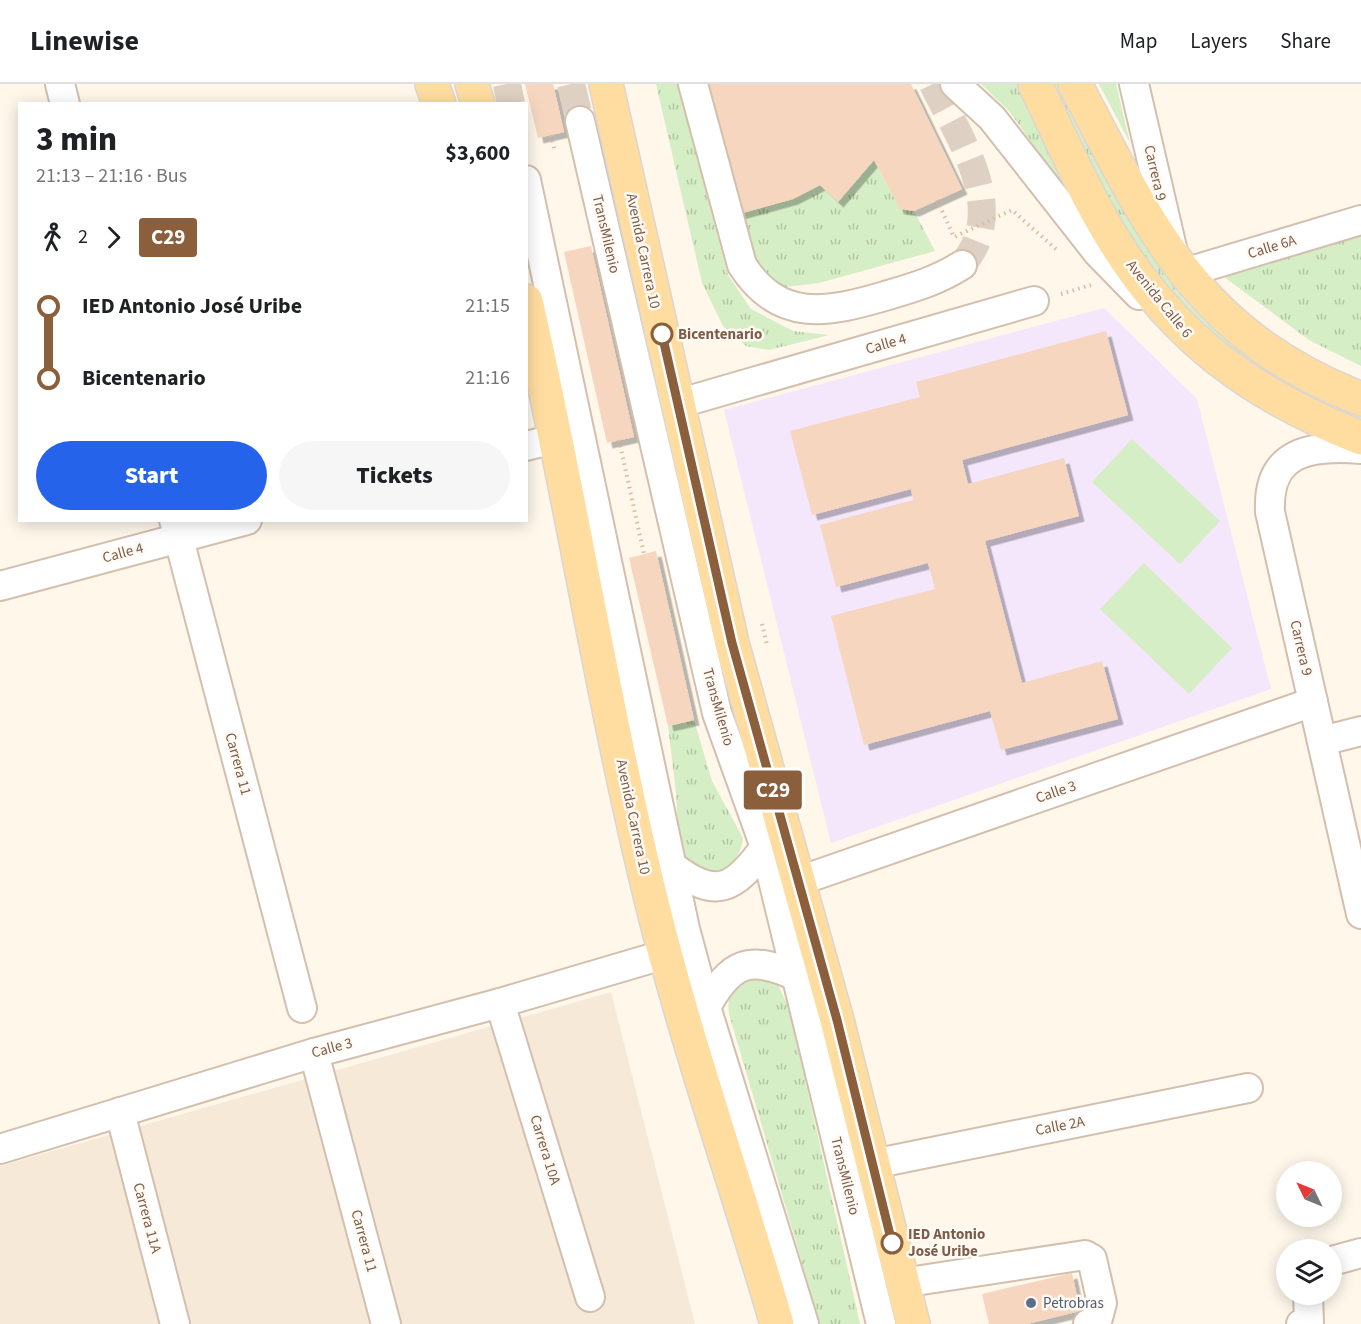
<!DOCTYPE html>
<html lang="en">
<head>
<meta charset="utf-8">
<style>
	body { margin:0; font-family:"Source Sans 3",sans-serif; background:#f6f6f6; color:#202124; height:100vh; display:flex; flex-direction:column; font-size:22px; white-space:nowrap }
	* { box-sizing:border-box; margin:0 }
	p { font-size:20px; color:#757577 }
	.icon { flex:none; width:33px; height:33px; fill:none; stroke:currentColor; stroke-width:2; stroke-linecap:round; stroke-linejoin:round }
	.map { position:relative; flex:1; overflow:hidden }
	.panel { position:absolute; left:18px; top:18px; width:510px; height:420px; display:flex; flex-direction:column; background:#fff; border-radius:0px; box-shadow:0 3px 15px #0003 }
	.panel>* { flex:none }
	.badge { padding:0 12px; border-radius:4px; font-size:21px; line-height:39px }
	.needle { width:39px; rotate:313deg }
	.fabs { position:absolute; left:1276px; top:1077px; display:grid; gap:12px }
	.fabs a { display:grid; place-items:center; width:66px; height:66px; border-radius:50%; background:#fff; box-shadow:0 3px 15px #0003; font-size:30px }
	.map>.badge { position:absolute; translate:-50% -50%; box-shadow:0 0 0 3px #fff }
	.legs { display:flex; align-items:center; gap:9px; height:66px; padding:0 18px; font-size:20px }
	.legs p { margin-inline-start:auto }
	.summary { display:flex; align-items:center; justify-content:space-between; height:102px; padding:0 18px }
	h1 { font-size:33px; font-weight:800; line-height:45px }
	.button { display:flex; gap:12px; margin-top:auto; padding:12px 18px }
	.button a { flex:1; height:69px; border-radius:36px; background:#2563eb; color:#fff; font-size:24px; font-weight:800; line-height:69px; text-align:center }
	.button a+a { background:#f6f6f6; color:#202124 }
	ul { padding:0 18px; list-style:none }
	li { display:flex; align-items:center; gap:21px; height:72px; font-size:22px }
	li i { display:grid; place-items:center; width:9px; height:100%; margin:0 8px; background:currentColor }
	li i::after { content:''; width:15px; height:15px; margin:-8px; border:4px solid; border-radius:50%; background:#fff }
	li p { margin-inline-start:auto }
	li:first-child i { background:linear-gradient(#0000 50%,currentColor 0) }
	li:last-child i { background:linear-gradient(currentColor 50%,#0000 0) }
	header { display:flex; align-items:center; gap:36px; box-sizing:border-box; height:84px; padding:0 30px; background:#fff; border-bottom:2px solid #e0e0e0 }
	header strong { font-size:28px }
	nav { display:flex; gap:33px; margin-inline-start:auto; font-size:21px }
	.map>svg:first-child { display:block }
	.residential { fill:#f7e9d8 }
	.education { fill:#f4e6fb }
	.grass { fill:url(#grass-tufts) }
	.park { fill:#d6eec6 }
	.building { fill:#f6d6bf; filter:url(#shadow) }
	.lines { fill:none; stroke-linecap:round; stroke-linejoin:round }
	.minor-tunnel { stroke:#ded0c2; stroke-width:28; stroke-dasharray:28 14; stroke-linecap:butt }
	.minor-casing { stroke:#d3bfae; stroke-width:32 }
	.major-casing { stroke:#ddd5d0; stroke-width:36 }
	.path { stroke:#ddb9a1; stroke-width:4; stroke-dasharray:1.5 4.5; stroke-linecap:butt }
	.minor { stroke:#fff; stroke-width:28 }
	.major { stroke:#ffdda1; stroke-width:33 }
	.line-1-casing { stroke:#fff; stroke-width:14 }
	.line-1 { stroke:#8b5e3c; stroke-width:9 }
	.stop-1-dot { fill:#fff; stroke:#8b5e3c; stroke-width:3 }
	.service-dot { fill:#5c6f8a; stroke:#fffaf3; stroke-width:2 }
	.labels { text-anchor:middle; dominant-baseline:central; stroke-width:5; stroke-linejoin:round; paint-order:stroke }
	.street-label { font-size:15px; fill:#7d5d4a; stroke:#fffaf3 }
	.stop-label { font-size:15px; font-weight:bold; fill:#7d5d4a; stroke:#fffaf3; text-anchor:start }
	.service-label { font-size:15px; fill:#4e5e75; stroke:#fffaf3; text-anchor:start }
</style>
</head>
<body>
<header>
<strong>Linewise</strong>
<nav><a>Map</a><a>Layers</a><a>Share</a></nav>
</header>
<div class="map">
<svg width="1361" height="1240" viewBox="0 0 1361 1240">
	<defs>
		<pattern id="grass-tufts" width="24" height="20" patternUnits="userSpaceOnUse" patternTransform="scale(1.5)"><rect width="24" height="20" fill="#d6eec6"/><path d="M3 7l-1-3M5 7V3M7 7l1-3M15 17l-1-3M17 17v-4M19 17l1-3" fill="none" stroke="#b3c4a3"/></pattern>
		<filter id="shadow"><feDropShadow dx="5.5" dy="5.5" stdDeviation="0" flood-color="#0004"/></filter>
	</defs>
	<rect width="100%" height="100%" fill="#fef7ea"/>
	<!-- residential -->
	<path class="residential" d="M611,908L695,1240H0V1082Z"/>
	<!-- education -->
	<path class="education" d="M1104,224L1197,315L1271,605L831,759L724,326Z"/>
	<!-- grass -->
	<g class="grass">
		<path d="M656,0H677L728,191L751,225L793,247L829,251L769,266L746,262L723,242L702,199Z"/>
		<path d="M981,0H1018L1084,134L1010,28Z"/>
		<path d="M1049,0H1060C1101,79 1141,179 1207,239C1252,279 1308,302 1361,327V339L1262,293L1157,201L1125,147Z"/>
		<path d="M874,76L900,124L914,127L935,167L819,199L778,204L760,188L735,131L793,115L820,101L838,117Z"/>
		<path d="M1361,146V282L1309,256L1216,187Z"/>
		<path d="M694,636L712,697L743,754C741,772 730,786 712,790L686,776L679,760L676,709L668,642Z"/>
		<path d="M766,891L778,901L789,924L860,1240H820L729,930C727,914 730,905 742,892Z"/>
	</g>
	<!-- park -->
	<g class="park">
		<path d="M1099,0H1116L1130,59Z"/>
		<path d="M1132,355L1220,437L1180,480L1092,398Z"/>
		<path d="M1144,479L1232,564L1189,610L1100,525Z"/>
	</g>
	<!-- building -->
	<g class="building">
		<path d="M525,0H553L564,48L538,54Z"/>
		<path d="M702,0H911L962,105L914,127L900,125L874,76L838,118L820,101L793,115L735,131Z"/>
		<path d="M591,162L634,353L607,359L564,168Z"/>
		<path d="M1106,247L1128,331L962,376L968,400L1064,374L1079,432L985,457L1022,599L1102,577L1118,635L1001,666L990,627L864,661L831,532L935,505L928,479L836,503L820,441L913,416L911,405L812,431L790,347L920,313L916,298Z"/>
		<path d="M656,467L694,636L668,642L629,474Z"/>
		<path d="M1072,1189L1080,1227L1027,1240H989L982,1210Z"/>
	</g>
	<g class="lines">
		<!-- minor-tunnel -->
		<g class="minor-tunnel">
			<path d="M507,0L511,20"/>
			<path d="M571,0L580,37"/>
			<path d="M933,0C959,54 1010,126 962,181"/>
		</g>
		<!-- minor casing -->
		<g class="minor-casing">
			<g id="minor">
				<path d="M60,0L65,20"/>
				<path d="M693,0L742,181C779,239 827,229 885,212C912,204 937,197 962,181"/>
				<path d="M955,0L992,34L1098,169L1139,211"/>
				<path d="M1134,0L1173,168"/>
				<path d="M580,37L717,629L765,763L881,1240"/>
				<path d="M526,96L685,845L706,923L804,1240"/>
				<path d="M1184,189L1361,136"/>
				<path d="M677,320L1034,217"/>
				<path d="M526,362L558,354"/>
				<path d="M1361,365C1312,361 1267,366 1270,428L1361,830"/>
				<path d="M174,436L302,924"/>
				<path d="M0,502L247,436"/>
				<path d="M1322,657L1361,647"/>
				<path d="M672,782C716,816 734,806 765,763"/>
				<path d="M799,797L1313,618"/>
				<path d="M500,919L590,1213"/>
				<path d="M706,923C730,879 749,870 796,892"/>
				<path d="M314,969L386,1240"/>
				<path d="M120,1028L175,1240"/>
				<path d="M0,1065L314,969L500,919L666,870"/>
				<path d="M873,1080L1248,1004"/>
				<path d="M1332,1177L1361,1169"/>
				<path d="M902,1199L1085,1171L1092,1175L1102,1219L1098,1234L1088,1240"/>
				<path d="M1301,1240L1309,1238L1308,1210"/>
			</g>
		</g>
		<!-- major casing -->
		<g class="major-casing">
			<g id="major">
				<path d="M432,0L439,20"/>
				<path d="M472,0L478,20"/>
				<path d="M606,0L732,559L837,936L913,1240"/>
				<path d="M1035,0C1060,52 1083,106 1113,155C1174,255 1254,312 1361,354"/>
				<path d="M1075,0C1152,147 1196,250 1361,315"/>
				<path d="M526,217C572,417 603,620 652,819C687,961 736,1099 777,1240"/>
			</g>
		</g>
		<!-- path -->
		<g class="path">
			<path d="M551,51L555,68"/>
			<path d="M937,116L954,153L1012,126L1057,166"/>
			<path d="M1061,210L1091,201"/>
			<path d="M619,356L644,470"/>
			<path d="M762,540L767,561"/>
		</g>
		<!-- minor -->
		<use href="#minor" class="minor"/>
		<!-- major -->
		<use href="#major" class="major"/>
	</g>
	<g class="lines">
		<!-- line-1 casing -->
		<g class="line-1-casing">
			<path id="line-1" d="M662,250L732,559L837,936L892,1159"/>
		</g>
		<!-- line-1 -->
		<use href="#line-1" class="line-1"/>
	</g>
	<!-- markers -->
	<g class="stop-1-dot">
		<circle cx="662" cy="250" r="10"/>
		<circle cx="892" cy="1159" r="10"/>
	</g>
	<circle class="service-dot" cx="1031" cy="1219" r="6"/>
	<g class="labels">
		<!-- street labels -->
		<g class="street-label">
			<text transform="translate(1155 89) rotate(77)">Carrera 9</text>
			<text transform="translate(606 150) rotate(77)">TransMilenio</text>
			<text transform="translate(1272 163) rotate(-17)">Calle 6A</text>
			<text transform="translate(643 167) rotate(78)">Avenida Carrera 10</text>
			<text transform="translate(1159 215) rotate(51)">Avenida Calle 6</text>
			<text transform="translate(886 260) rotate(-16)">Calle 4</text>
			<text transform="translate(123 469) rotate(-15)">Calle 4</text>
			<text transform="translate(1301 564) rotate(77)">Carrera 9</text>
			<text transform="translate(718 623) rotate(74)">TransMilenio</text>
			<text transform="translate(238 680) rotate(75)">Carrera 11</text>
			<text transform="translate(1056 708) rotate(-19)">Calle 3</text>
			<text transform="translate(633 733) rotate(78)">Avenida Carrera 10</text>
			<text transform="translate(332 964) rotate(-15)">Calle 3</text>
			<text transform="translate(1060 1042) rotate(-11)">Calle 2A</text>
			<text transform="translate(545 1066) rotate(73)">Carrera 10A</text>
			<text transform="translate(845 1092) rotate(76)">TransMilenio</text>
			<text transform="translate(147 1134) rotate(75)">Carrera 11A</text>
			<text transform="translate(364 1157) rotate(75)">Carrera 11</text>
		</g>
		<!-- stop labels -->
		<g class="stop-label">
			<text x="678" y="250">Bicentenario</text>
			<text x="908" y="1150">IED Antonio<tspan x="908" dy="17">José Uribe</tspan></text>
		</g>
		<!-- service labels -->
		<g class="service-label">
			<text x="1043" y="1219">Petrobras</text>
		</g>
	</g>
</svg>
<div class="fabs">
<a><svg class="needle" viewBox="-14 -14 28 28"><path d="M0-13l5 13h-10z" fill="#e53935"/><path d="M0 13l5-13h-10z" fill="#757577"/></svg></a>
<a><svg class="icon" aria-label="layers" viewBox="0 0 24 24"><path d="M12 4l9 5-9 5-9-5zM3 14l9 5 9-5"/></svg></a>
</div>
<b class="badge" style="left:773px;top:706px;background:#8b5e3c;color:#fff">C29</b>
<section class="panel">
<div class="summary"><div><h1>3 min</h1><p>21:13 – 21:16 · Bus</p></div><b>$3,600</b></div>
<div class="legs"><svg class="icon" aria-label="walk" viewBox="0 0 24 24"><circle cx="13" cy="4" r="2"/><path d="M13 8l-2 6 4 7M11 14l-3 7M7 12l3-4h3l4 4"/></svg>2<svg class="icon" aria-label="forward" viewBox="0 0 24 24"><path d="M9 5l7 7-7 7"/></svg><b class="badge" style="background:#8b5e3c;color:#fff">C29</b></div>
<ul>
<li><i style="color:#8b5e3c"></i><b>IED Antonio José Uribe</b><p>21:15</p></li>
<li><i style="color:#8b5e3c"></i><b>Bicentenario</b><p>21:16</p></li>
</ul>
<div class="button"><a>Start</a><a>Tickets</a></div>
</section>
</div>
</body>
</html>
